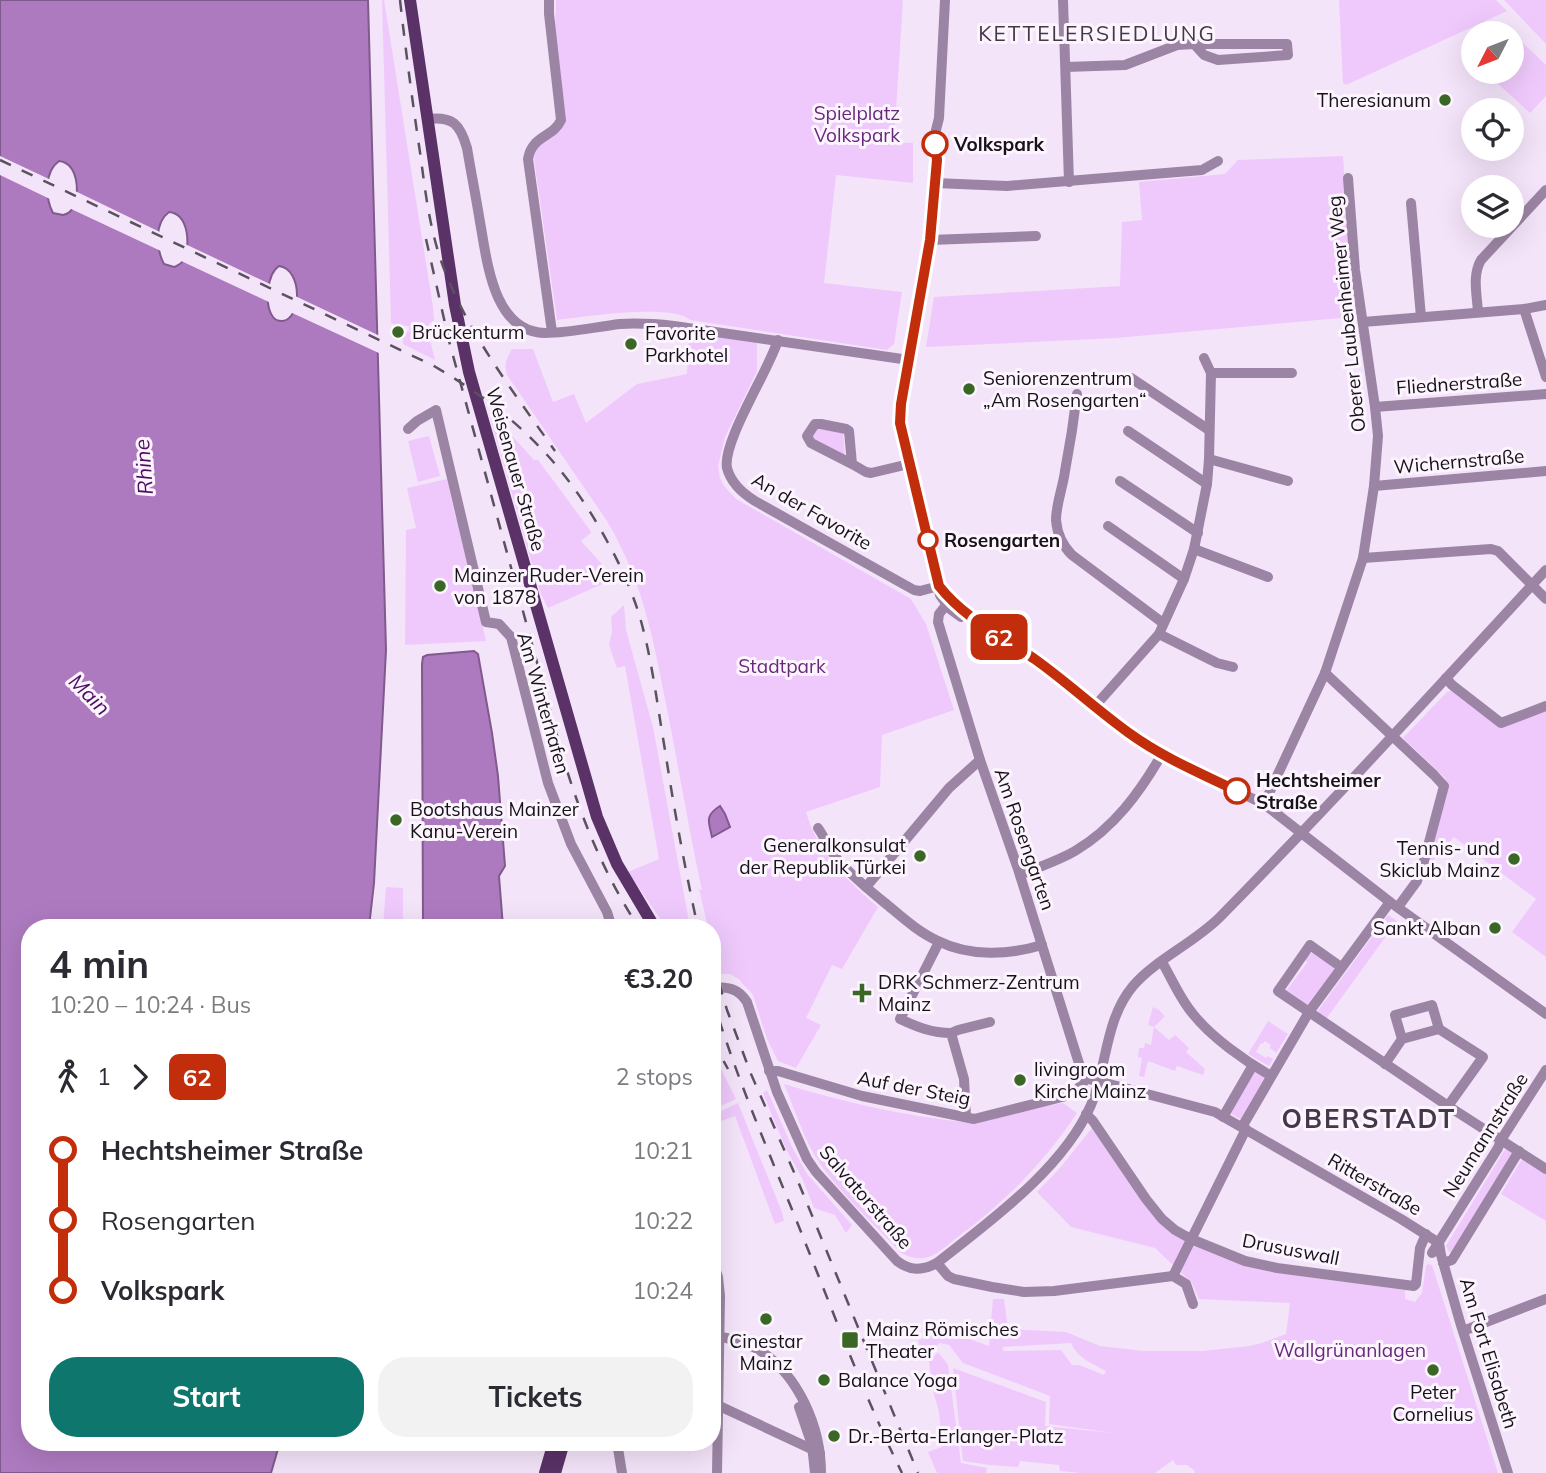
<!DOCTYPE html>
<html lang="en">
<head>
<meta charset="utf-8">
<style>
	body { margin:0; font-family:Mulish,sans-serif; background:#f2f2f3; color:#2b2b33; height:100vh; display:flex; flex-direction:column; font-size:26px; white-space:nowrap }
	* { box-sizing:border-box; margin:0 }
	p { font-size:23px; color:#7c7c81 }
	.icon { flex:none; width:38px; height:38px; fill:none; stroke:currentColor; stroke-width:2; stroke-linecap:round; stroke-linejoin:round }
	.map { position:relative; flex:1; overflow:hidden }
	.drawer { position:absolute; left:21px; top:919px; width:700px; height:532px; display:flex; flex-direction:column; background:#fff; border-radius:28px; box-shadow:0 7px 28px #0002 }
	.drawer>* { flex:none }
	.badge { padding:0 14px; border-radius:10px; font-size:24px; line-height:46px }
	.needle { width:46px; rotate:228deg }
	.buttons { position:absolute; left:1461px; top:21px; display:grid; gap:14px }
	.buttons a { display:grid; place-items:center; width:63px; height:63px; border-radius:50%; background:#fff; box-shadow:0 7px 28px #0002; font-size:35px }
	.map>.badge { position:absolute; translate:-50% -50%; box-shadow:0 0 0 4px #fff }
	.legs { display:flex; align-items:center; gap:10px; height:77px; padding:0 28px; font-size:23px }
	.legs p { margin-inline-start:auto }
	.headline { display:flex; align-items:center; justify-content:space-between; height:119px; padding:0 28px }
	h1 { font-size:38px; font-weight:700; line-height:52px }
	.primary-button { display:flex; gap:14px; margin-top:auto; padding:14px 28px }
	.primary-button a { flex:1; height:80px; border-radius:28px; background:#0f766e; color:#fff; font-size:28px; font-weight:700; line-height:80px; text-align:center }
	.primary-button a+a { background:#f2f2f3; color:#2b2b33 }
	ul { padding:0 28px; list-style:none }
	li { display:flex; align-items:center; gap:24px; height:70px; font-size:26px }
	li i { display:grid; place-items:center; width:10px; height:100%; margin:0 9px; background:currentColor }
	li i::after { content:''; width:18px; height:18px; margin:-9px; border:5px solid; border-radius:50%; background:#fff }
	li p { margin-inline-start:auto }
	li:first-child i { background:linear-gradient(#0000 50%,currentColor 0) }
	li:last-child i { background:linear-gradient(currentColor 50%,#0000 0) }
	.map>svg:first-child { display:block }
	.green { fill:#efc9fc; fill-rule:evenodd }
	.water { fill:#ad7abf; stroke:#805a8d; stroke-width:2; fill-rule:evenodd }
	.pier { fill:#f4e4fa }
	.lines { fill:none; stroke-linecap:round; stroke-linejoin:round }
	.minor { stroke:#9c85a4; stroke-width:10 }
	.major { stroke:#5a3267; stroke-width:12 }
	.rail { stroke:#5b525f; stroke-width:2.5; stroke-dasharray:12 12; stroke-linecap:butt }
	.line-1-casing { stroke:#fff; stroke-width:16 }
	.line-1 { stroke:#c22e0c; stroke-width:10 }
	.poi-dot { fill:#3a6726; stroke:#fcf5fe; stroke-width:2.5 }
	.stop-1-dot { fill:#fff; stroke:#c22e0c; stroke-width:3.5 }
	.labels { text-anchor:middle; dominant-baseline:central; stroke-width:6; stroke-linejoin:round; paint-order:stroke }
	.poi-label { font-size:19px; fill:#171119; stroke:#fcf5fe; text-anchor:start }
	.park-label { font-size:19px; fill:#67287b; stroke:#fcf5fe }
	.stop-label { font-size:19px; font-weight:bold; fill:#171119; stroke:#fcf5fe; text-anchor:start }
	.street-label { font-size:19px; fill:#171119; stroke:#fcf5fe }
	.neighbourhood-label { font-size:21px; letter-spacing:2px; fill:#443749; stroke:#fcf5fe }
	.water-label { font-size:21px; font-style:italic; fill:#4f0a62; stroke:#fcf5fe }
	.district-label { font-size:26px; font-weight:bold; letter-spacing:2px; fill:#443749; stroke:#fcf5fe }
</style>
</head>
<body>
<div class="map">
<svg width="1546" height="1473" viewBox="0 0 1546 1473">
	<rect width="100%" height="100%" fill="#f4e4fa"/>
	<!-- green -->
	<g class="green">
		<path d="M382,0H384L433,307L434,320L429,324L428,333L435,360L403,344V334L409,331V326L395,325L391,323Z"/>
		<path d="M556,0H903L894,142L913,143V183L836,175L824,283L902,292L894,344L887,350L690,320C672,303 583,317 557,320L534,159C536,141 558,136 566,120L555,29Z"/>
		<path d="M1339,0H1496L1507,11L1346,85L1343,83Z"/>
		<path d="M1504,0H1546V44Z"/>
		<path d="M1512,33L1546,65V96L1530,113L1485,72H1512Z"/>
		<path d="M1343,156L1353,317L1116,338L926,347L934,297L1120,286L1122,222L1142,220L1139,182L1225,174L1238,160Z"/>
		<path d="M689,332L757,343V371L725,437L718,466L720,478L724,486L736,499L911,599L926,624L954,710L882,735L880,787L806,812C809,821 812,831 817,839C832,866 854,887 878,907L842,969L832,965L806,1018L821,1025L796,1068L778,1061L767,1039L753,995C749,989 743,986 740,980L730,974H719L712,947V928L708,927L699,889L702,890C688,826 678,763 665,699C652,633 642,580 607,521L507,375C504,364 506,359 512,349H533L553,402L574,394L586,423L637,384L687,374Z"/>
		<path d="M490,417L516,440L534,460H538L590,530L591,533L581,541L601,563L605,583L548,608L540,592Z"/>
		<path d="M817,427L843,432L845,457L814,441L812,436Z"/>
		<path d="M429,436L440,476L418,482L408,441Z"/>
		<path d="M447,479L456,519H458L486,641L405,645L406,530L416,528L407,488Z"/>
		<path d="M624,605L626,630L653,727L690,927H666L628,872L659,859L625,666L617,668L609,645L612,632L611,617Z"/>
		<path d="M1451,691L1502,725L1546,710V957L1512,932L1536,899L1454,837L1432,862L1427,858L1448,785L1445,778L1403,738L1447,692Z"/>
		<path d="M386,887L403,888V927H383Z"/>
		<path d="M1388,915L1397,921L1326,1019L1317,1012Z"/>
		<path d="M1313,952L1331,963L1335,970L1308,1006L1286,991L1307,963L1305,958Z"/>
		<path d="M1153,1007L1159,1010L1165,1016L1154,1027L1169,1040L1175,1035L1189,1048L1186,1052L1205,1069L1203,1075L1177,1066L1175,1071L1148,1061L1144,1077L1139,1076L1142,1058L1138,1057L1139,1048H1144L1145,1043L1151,1045L1154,1027L1148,1025Z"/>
		<path d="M1268,1021L1288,1034L1276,1053L1270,1048L1271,1045L1265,1041L1262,1044L1261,1043L1256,1052L1266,1058L1268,1056L1273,1059L1269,1066L1248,1054Z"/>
		<path d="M712,1051L736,1099L712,1110Z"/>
		<path d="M1254,1071L1266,1078L1242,1120L1230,1113Z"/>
		<path d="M784,1084C842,1102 902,1115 962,1122L963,1120L1063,1103L1077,1113C1046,1160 1008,1199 963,1233C953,1240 943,1250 933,1255C921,1261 907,1258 898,1250C872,1222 842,1195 820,1164C804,1140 795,1110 784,1084Z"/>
		<path d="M767,1090L792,1147L807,1174L852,1225L846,1233L835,1215L814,1208L802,1178L786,1149L763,1093Z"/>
		<path d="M738,1103L782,1212L784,1221L775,1224L735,1116L716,1123L713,1115Z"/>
		<path d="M1092,1128L1143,1201L1191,1244L1244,1265L1277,1273L1405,1290V1299L1415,1302L1422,1293L1426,1266L1428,1264L1432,1265L1498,1473H1195L1194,1470L1187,1465H1176L1173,1460L1155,1473H1080L1060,1471L1059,1465L1020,1461L1018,1467L990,1465L963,1461L953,1368L1046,1402L1045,1426L1113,1433L1049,1424L1050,1396L963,1363L949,1345L940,1343L922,1355L918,1340L941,1333L950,1332L989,1346L993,1299H1004L1008,1329L1066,1332L1100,1346L1144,1351H1203L1249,1346L1262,1343L1286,1334L1290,1303L1199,1299L1192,1283L1155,1248L1071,1227L1037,1192L1059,1169ZM1071,1343C1078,1359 1092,1363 1106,1371L1104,1375L1079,1365H1072L1061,1350L1004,1351L1002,1348L1003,1347Z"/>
		<path d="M1507,1149L1513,1153L1452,1252H1449L1446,1246L1504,1151Z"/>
		<path d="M1522,1159L1546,1174V1221L1501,1194Z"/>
		<path d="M938,1352L948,1365L961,1463L987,1468L986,1473H937L928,1452L942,1447L939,1412L929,1376L931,1375L929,1361Z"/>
	</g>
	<!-- water -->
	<g class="water">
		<path d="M0,0H368L386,650L374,883L369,927L30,928V1442H280L271,1473H0ZM59,161C78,163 81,194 72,209C70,213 67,214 63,215L53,213C45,198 44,172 59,161ZM169,212C189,214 191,246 183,261C180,265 178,265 174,267L164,264C156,249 154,223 169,212ZM279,266C303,269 302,320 282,321C278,321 275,320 273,317C264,305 267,274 279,266Z"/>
		<path d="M474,651L478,654L492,733L498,776L505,866L499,876L503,927H423L422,664L423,657L427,655Z"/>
		<path d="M720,806L725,814L730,827L712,837C709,822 704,816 720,806Z"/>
	</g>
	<!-- pier -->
	<g class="pier">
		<path d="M0,156L51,180L52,200L0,175Z"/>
		<path d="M73,190L162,233L163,252L69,208L71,202Z"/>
		<path d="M183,243L272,285L273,304L179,260L182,253Z"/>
		<path d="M293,295L380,336L381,354L290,312Z"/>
	</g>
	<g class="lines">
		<!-- minor -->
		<g class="minor">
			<path d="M549,0V14L561,120C553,138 532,135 528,159L552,332"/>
			<path d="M945,0L939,118L935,134L937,160L930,240L901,404L900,420L940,595L950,609L961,617"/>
			<path d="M1063,0L1069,182"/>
			<path d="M1066,67L1125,65L1177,45L1194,44L1204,55L1218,60L1288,55L1287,44H1194"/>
			<path d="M427,119C453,116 460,124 467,148C471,172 476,197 480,222C487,260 493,332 545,333C570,333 595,327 620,324C638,323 656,324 674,326L909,360"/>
			<path d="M935,183L1007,186L1202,170L1218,161"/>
			<path d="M1411,203L1421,317"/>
			<path d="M930,240L1036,236"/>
			<path d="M1524,309L1546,377"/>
			<path d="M1478,312C1477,295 1472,275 1481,260L1546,190"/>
			<path d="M1363,322L1524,309L1546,305"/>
			<path d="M778,340C769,370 722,442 727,468C731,483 742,493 755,501L914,590L920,591L939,586"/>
			<path d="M1211,373H1292"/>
			<path d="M1131,378L1209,430"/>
			<path d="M1077,394C1074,419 1070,445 1065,471C1063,487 1056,504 1056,520C1057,533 1063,546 1072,555L1163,623"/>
			<path d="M1375,407L1546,394"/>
			<path d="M408,429L417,421L436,410L486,622L499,624L511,637L548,783L571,844L607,912L612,928"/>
			<path d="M1128,431L1207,484"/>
			<path d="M1209,459L1288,481"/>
			<path d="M852,464L811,443L807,436L815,424H821L846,429L849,431L852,464L866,472L871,473L909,464"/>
			<path d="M1120,481L1198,533"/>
			<path d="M1374,486L1546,471"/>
			<path d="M1108,526L1184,579"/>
			<path d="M1194,549L1268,577"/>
			<path d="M1363,558L1491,549L1498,551L1546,599"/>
			<path d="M939,586L950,600L984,628L1030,656L1059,677L1129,734L1186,767L1264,804L1390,902L1546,1014"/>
			<path d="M950,600L939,614L938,622L980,760L1018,869L1082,1073L1089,1079L1098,1081L1215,1112L1401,1219L1439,1243L1441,1255L1460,1322L1508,1473"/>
			<path d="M1159,634L1217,663L1233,667"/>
			<path d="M1325,673L1434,775L1444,786L1424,861L1417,881L1398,907"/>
			<path d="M1446,678L1452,685L1501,723L1546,706"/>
			<path d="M1095,706L1159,634L1184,579L1194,549L1207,484L1209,459L1211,373L1204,358"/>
			<path d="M1264,804L1325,673L1363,558L1374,486L1378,436L1375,407L1355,270L1348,178"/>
			<path d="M818,828C825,838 830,851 838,860C852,876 869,890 885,903C902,917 918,932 938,941C970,957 1009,955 1042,945"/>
			<path d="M1020,875C1038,867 1058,861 1075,851C1114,828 1140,792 1162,754"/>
			<path d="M866,887L949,788L980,760"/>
			<path d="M939,942L900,1019C917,1027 932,1033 951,1033L964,1079L966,1117"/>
			<path d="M1162,962C1172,979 1180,999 1193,1014C1211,1037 1245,1061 1271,1076"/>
			<path d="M1341,967L1310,945L1278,991L1448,1106L1546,1169"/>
			<path d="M712,987C728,987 738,988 747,1002L777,1092L807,1159L816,1172L897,1261C910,1271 922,1271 937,1263C990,1221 1063,1169 1091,1105C1107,1067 1105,1019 1133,986C1155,960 1194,943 1220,917C1331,804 1438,687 1546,570"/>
			<path d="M1439,1029L1483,1057L1448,1106"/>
			<path d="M951,1033L958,1030L990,1022"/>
			<path d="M1385,1064L1402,1039L1439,1029L1432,1005L1395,1015L1402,1039"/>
			<path d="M769,1071H778L862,1096L974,1119L1070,1095L1076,1091L1087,1078"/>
			<path d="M1086,1114L1093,1121L1146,1199L1162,1219L1175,1230L1191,1239L1245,1261L1277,1268L1414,1286L1416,1284L1420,1248L1426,1234"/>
			<path d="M1223,1117L1253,1065"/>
			<path d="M1242,1127L1309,1012L1390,902"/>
			<path d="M1432,1253L1498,1148L1501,1140L1546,1070"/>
			<path d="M713,1258V1262L718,1277L720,1296L717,1473"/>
			<path d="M937,1263L948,1276L954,1279L992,1287L1024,1292L1054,1291L1173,1276L1186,1284L1193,1304"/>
			<path d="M1443,1263L1452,1260L1519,1151"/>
			<path d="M1173,1276L1246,1129"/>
			<path d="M1463,1331L1546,1299"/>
			<path d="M713,1335C728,1338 746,1342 759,1350C799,1375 821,1428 821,1473"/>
			<path d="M713,1403L820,1453"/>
			<path d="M799,1407L812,1445L815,1473"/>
			<path d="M617,1442L622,1473"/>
		</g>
		<!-- major -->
		<g class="major">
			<path d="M410,0L455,305L469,372L597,817L617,864L655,928"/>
			<path d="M545,1473L554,1442"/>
			<path d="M555,1473L564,1442"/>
		</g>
		<!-- rail -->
		<g class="rail">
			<path d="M400,0C406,53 413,106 421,159C426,198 431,237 446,274C472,339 515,394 555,451"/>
			<path d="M0,160L434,366C512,412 563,460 607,541C620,564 631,589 639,614C652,658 657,704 665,750C674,809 685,869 698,928"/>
			<path d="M426,239L449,341L564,761C582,820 605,876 639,928"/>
			<path d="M712,960L727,1010L751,1074L797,1179L918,1473"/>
			<path d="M712,997C737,1081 773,1161 805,1242C836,1319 865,1398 902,1473"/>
			<path d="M712,1040L728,1069"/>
		</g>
	</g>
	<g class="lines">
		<!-- line-1 casing -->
		<g class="line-1-casing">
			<path id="line-1" d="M935,144L937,160L930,240L901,404L900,423L939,586C965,619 1002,636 1036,660C1068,683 1097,710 1129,733C1162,757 1200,773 1237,791"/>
		</g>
		<!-- line-1 -->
		<use href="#line-1" class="line-1"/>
	</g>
	<!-- markers -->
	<g class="poi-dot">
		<circle cx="1445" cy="100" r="7"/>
		<circle cx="398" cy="332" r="7"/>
		<circle cx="631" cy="344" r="7"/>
		<circle cx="969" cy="389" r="7"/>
		<circle cx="440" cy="586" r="7"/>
		<circle cx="396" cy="820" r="7"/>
		<circle cx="920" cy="856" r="7"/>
		<circle cx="1514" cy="859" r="7"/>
		<circle cx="1495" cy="928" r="7"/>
		<path d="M858.5 982.5h7v7h7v7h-7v7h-7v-7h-7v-7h7z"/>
		<circle cx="1020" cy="1080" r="7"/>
		<circle cx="766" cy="1319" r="7"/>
		<rect x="841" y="1331" width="18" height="18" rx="3.5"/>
		<circle cx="1433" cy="1370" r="7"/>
		<circle cx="824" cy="1380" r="7"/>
		<circle cx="834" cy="1436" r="7"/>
	</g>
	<g class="stop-1-dot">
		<circle cx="935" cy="144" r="12"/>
		<circle cx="928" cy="540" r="9"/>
		<circle cx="1237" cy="791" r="12"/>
	</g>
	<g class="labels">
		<!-- poi labels -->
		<g class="poi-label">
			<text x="1431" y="100" text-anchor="end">Theresianum</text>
			<text x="412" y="332">Brückenturm</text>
			<text x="645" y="333">Favorite<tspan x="645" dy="22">Parkhotel</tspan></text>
			<text x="983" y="378">Seniorenzentrum<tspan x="983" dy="22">„Am Rosengarten“</tspan></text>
			<text x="454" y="575">Mainzer Ruder-Verein<tspan x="454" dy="22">von 1878</tspan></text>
			<text x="410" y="809">Bootshaus Mainzer<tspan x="410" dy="22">Kanu-Verein</tspan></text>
			<text x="906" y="845" text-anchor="end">Generalkonsulat<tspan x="906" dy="22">der Republik Türkei</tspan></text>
			<text x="1500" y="848" text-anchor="end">Tennis- und<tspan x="1500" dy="22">Skiclub Mainz</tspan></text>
			<text x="1481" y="928" text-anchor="end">Sankt Alban</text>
			<text x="878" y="982">DRK Schmerz-Zentrum<tspan x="878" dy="22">Mainz</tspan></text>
			<text x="1034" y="1069">livingroom<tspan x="1034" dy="22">Kirche Mainz</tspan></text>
			<text x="866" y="1329">Mainz Römisches<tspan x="866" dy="22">Theater</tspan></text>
			<text x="766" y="1341" text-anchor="middle">Cinestar<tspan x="766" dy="22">Mainz</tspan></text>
			<text x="838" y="1380">Balance Yoga</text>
			<text x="1433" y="1392" text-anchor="middle">Peter<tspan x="1433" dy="22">Cornelius</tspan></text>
			<text x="848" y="1436">Dr.-Berta-Erlanger-Platz</text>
		</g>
		<!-- park labels -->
		<g class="park-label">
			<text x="857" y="113">Spielplatz<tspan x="857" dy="22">Volkspark</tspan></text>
			<text x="782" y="666">Stadtpark</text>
			<text x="1350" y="1350">Wallgrünanlagen</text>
		</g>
		<!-- stop labels -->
		<g class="stop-label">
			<text x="954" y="144">Volkspark</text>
			<text x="944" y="540">Rosengarten</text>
			<text x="1256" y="780">Hechtsheimer<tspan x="1256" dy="22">Straße</tspan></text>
		</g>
		<!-- street labels -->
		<g class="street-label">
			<text transform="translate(1346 314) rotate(-96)">Oberer Laubenheimer Weg</text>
			<text transform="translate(1459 383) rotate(-4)">Fliednerstraße</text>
			<text transform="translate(1459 461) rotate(-5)">Wichernstraße</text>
			<text transform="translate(516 469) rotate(74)">Weisenauer Straße</text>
			<text transform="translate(812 511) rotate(30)">An der Favorite</text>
			<text transform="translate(544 703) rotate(74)">Am Winterhafen</text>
			<text transform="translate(1025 839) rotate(71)">Am Rosengarten</text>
			<text transform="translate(914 1088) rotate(11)">Auf der Steig</text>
			<text transform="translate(1485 1135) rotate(-58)">Neumannstraße</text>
			<text transform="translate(1375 1184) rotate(30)">Ritterstraße</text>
			<text transform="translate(866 1197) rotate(49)">Salvatorstraße</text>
			<text transform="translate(1291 1249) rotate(11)">Drususwall</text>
			<text transform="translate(1489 1353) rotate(73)">Am Fort Elisabeth</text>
		</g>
		<!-- neighbourhood labels -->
		<g class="neighbourhood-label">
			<text x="1097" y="33">KETTELERSIEDLUNG</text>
		</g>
		<!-- water labels -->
		<g class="water-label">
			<text transform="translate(143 467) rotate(-94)">Rhine</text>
			<text transform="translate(90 694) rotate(45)">Main</text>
		</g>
		<!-- district labels -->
		<g class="district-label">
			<text x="1369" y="1118">OBERSTADT</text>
		</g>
	</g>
</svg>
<div class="buttons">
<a><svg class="needle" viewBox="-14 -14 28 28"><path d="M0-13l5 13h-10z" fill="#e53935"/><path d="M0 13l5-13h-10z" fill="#7c7c81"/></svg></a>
<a><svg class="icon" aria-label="locate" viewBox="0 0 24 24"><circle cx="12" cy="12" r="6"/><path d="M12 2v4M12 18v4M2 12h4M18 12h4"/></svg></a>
<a><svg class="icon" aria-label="layers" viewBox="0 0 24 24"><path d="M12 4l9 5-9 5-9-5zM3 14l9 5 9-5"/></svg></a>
</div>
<b class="badge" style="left:999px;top:637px;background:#c22e0c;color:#fff">62</b>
<section class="drawer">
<div class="headline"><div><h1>4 min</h1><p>10:20 – 10:24 · Bus</p></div><b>€3.20</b></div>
<div class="legs"><svg class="icon" aria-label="walk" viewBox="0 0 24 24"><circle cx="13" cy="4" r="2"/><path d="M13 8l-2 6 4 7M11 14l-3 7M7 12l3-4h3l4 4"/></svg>1<svg class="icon" aria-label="forward" viewBox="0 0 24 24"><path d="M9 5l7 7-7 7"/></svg><b class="badge" style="background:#c22e0c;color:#fff">62</b><p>2 stops</p></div>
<ul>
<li><i style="color:#c22e0c"></i><b>Hechtsheimer Straße</b><p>10:21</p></li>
<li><i style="color:#c22e0c"></i><span>Rosengarten</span><p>10:22</p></li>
<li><i style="color:#c22e0c"></i><b>Volkspark</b><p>10:24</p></li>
</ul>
<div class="primary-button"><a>Start</a><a>Tickets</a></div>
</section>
</div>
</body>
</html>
